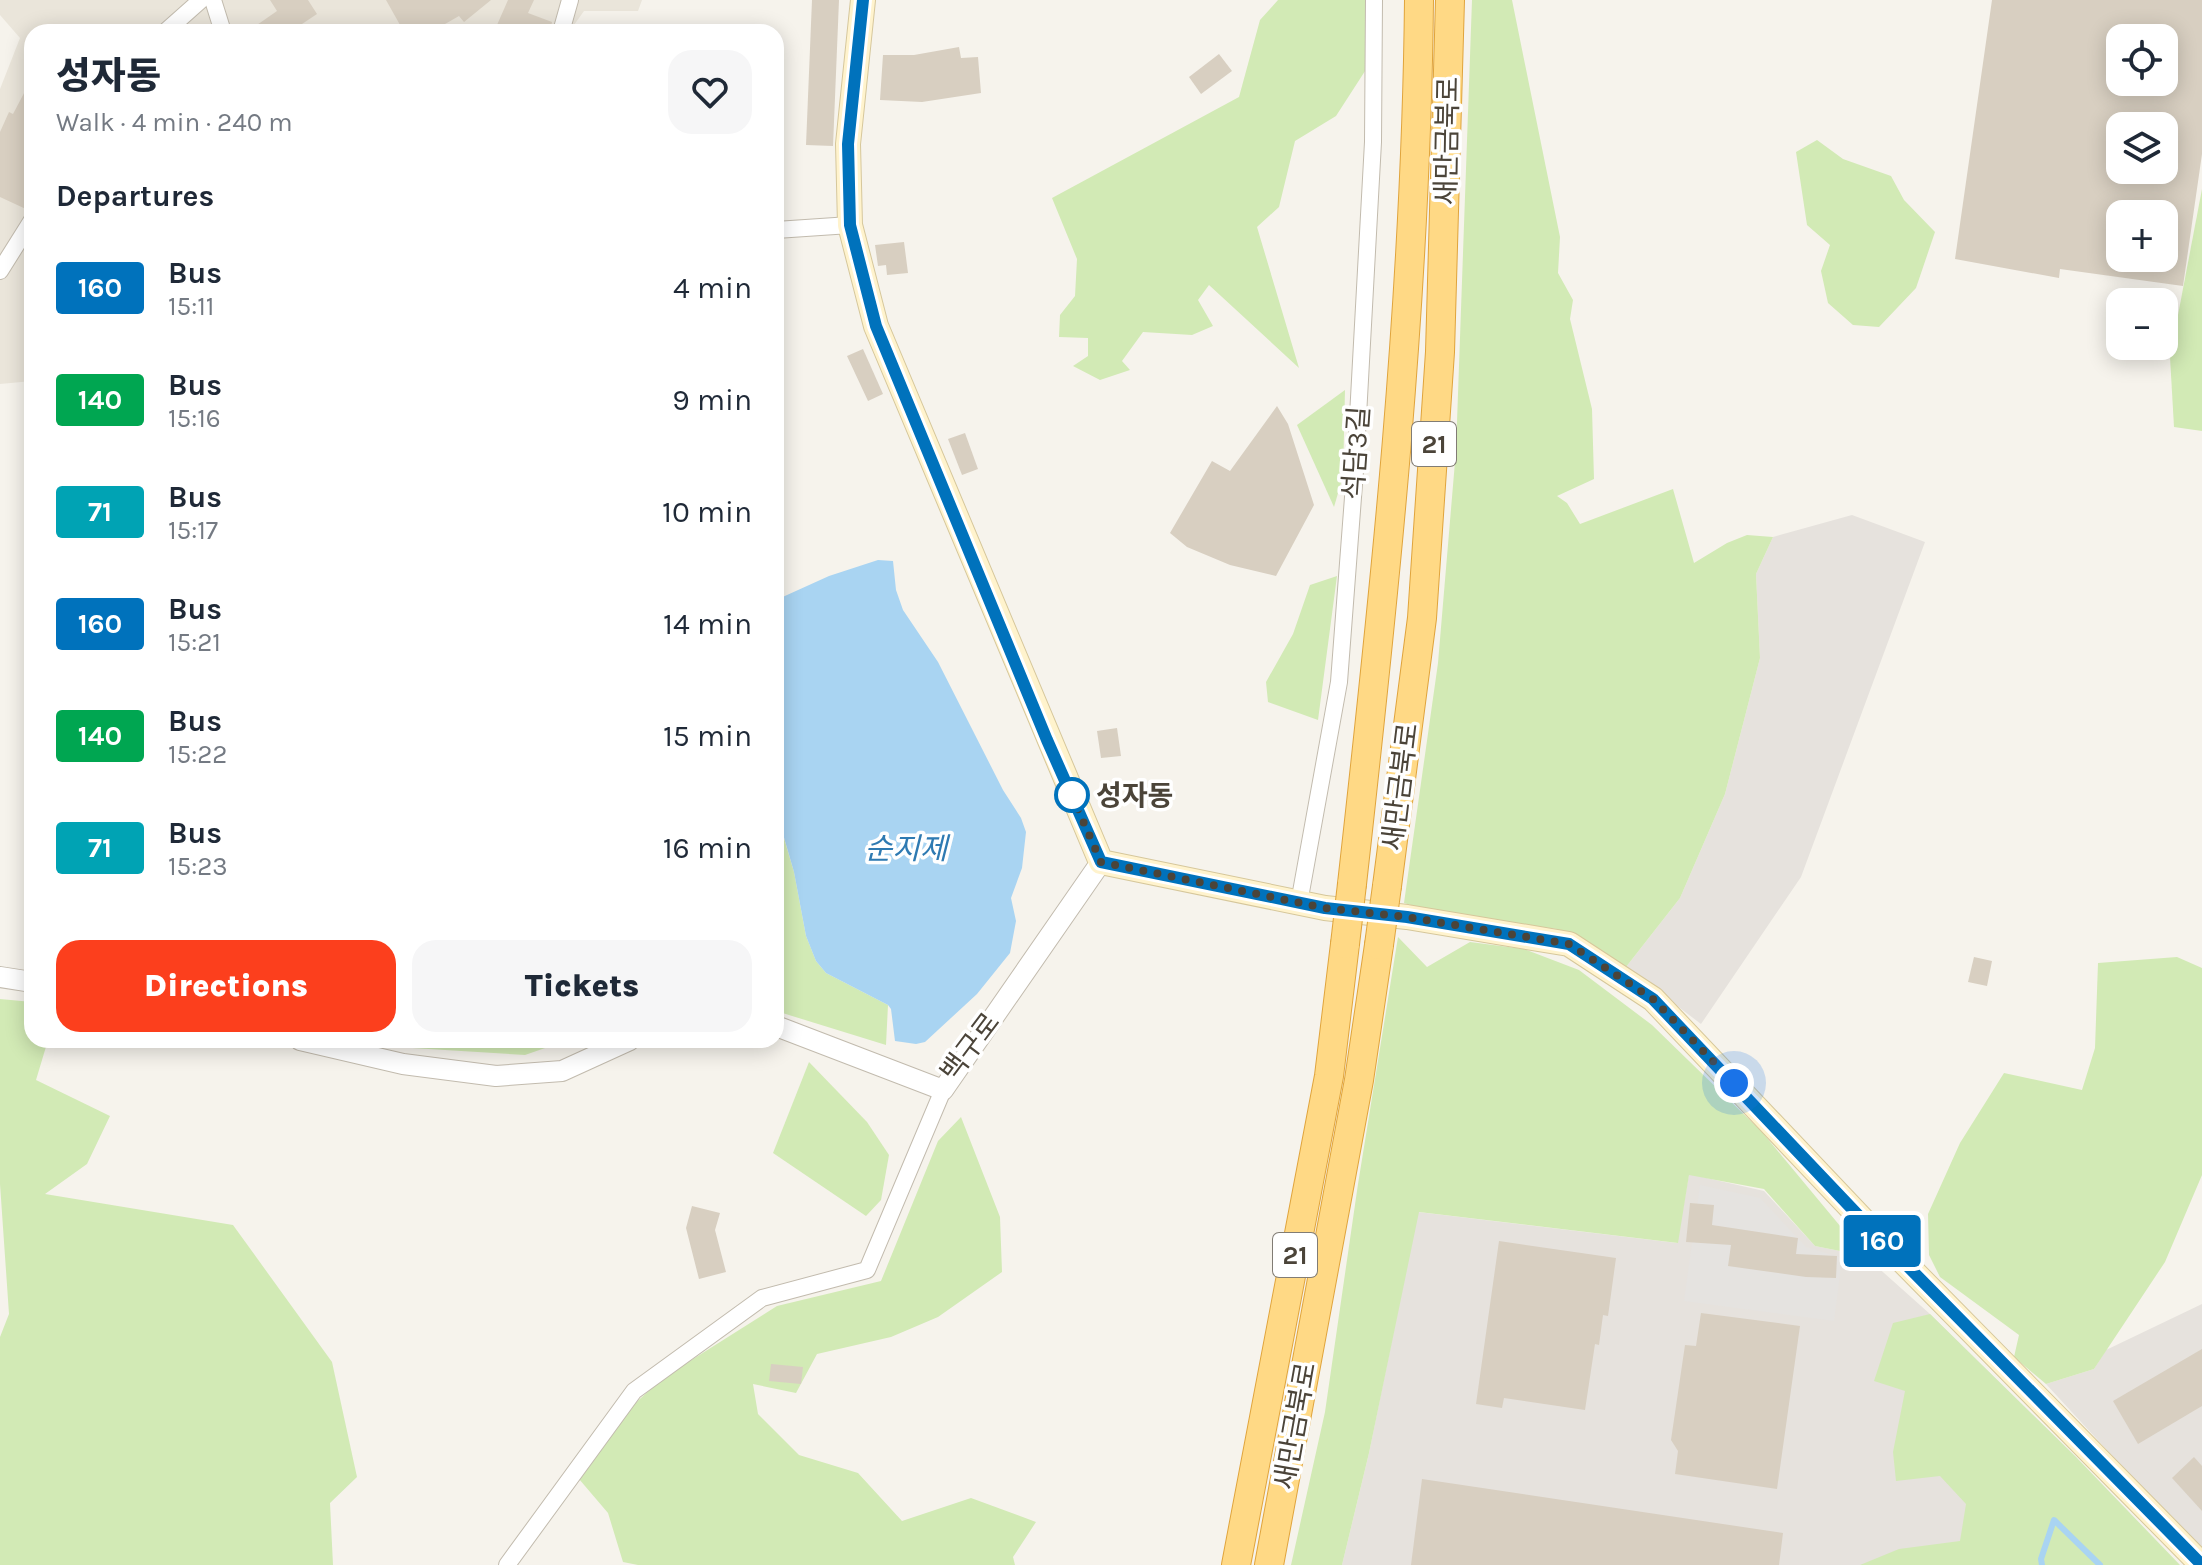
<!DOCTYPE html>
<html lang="en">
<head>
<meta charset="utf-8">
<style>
	body { margin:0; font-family:Karla,"Noto Sans KR",sans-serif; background:#f6f6f7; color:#1f2937; height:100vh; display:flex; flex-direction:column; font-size:30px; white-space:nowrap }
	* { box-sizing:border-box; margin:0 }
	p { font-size:26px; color:#747a83 }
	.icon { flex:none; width:44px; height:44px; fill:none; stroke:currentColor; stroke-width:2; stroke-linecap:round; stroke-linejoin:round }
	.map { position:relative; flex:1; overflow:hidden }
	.sheet { position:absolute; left:24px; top:24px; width:760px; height:1024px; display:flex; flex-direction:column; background:#fff; border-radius:24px; box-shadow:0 4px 20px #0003 }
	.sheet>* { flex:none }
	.badge { padding:0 16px; border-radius:6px; font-size:28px; line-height:52px }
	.controls { position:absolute; left:2106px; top:24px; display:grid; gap:16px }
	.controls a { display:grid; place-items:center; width:72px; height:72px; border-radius:16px; background:#fff; box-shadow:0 4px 20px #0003; font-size:40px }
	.you { position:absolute; width:40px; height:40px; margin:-20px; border:6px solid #fff; border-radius:50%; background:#1a73e8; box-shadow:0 0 0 12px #1a73e833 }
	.map>.badge { position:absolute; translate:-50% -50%; box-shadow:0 0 0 4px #fff }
	h2 { padding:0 32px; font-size:30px; line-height:72px }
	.round { display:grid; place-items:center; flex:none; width:84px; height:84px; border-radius:24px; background:#f6f6f7 }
	.head { display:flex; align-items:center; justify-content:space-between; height:136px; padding:0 32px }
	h1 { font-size:38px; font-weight:800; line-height:60px }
	.button { display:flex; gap:16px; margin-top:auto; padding:16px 32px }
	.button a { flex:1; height:92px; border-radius:24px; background:#fc3f1d; color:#fff; font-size:32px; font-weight:800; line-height:92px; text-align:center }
	.button a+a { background:#f6f6f7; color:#1f2937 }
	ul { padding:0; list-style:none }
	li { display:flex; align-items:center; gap:24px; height:112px; padding:0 32px }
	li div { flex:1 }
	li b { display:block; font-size:30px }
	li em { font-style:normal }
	li .badge { min-width:88px; font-weight:700; text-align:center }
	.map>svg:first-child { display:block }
	.residential { fill:#eae5da }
	.industrial { fill:#e6e2dd }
	.green { fill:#d2eab5 }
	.parking { fill:#e5e3e0 }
	.water { fill:#a9d4f2 }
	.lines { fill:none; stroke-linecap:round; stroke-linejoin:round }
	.stream { stroke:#a9d4f2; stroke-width:6 }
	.building { fill:#d8cfc1; fill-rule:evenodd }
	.minor-casing { stroke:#c2bbae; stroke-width:18 }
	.tertiary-casing { stroke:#c2bbae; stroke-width:22 }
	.secondary-casing { stroke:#d6c79b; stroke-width:26 }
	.trunk-casing { stroke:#e0a43c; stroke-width:30 }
	.minor { stroke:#fff; stroke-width:16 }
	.tertiary { stroke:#fff; stroke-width:20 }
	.secondary { stroke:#fff3cd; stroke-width:24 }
	.trunk { stroke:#ffd985; stroke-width:28 }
	.trunk-bridge-casing { stroke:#e0a43c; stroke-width:30; stroke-linecap:butt }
	.trunk-bridge { stroke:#ffd985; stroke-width:28 }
	.line-casing { stroke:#fff; stroke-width:18 }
	.line { stroke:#0072bc; stroke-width:12 }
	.walk { stroke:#4b4439; stroke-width:8; stroke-dasharray:0 14.4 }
	.stop-dot { fill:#fff; stroke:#0072bc; stroke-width:4 }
	.labels { text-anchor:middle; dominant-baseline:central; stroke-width:7; stroke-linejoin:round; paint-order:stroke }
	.shield { fill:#fff; stroke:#817c74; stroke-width:2 }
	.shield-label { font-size:26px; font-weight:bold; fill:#4b4439 }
	.street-label { font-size:28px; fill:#4b4439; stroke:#fff }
	.stop-label { font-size:28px; font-weight:bold; fill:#4b4439; stroke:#fff; text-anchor:start }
	.water-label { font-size:30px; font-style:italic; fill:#2e7ab2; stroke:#fff }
</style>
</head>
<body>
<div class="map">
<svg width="2202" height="1565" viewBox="0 0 2202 1565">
	<rect width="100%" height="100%" fill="#f6f3ec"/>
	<!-- residential -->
	<path class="residential" d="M0,0H642L638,11H584L569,32H32V381L0,384V89L20,38L0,15Z"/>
	<!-- industrial -->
	<g class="industrial">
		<path d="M1852,515L1925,542L1801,877L1701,1024L1626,967L1680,898L1725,794L1760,658L1756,574L1773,537Z"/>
		<path d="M1689,1174L1764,1191L1815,1246L1865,1256L1930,1314L2077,1458L2040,1565H1342L1369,1453L1418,1212L1677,1243Z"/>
		<path d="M2202,1304V1553L2046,1384L2094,1369L2106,1350Z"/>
	</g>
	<!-- green -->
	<g class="green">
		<path d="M1278,0H1367V68L1336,116L1295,141L1279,207L1257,227L1299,368L1209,285L1198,300L1213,326L1192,335L1143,332L1122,361L1130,370L1100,380L1073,366L1088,356V338L1059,337L1060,315L1075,296L1077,259L1052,198L1239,97L1260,20Z"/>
		<path d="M1472,0H1512L1560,237L1558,273L1573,300L1570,319L1592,409L1594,479L1557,496L1567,503L1580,524L1673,489L1694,563L1727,543L1747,535L1773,537L1756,574L1760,658L1725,794L1680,898L1626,967L1557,929L1441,914L1404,903L1438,663L1456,450Z"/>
		<path d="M1817,140L1843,159L1891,176L1904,200L1935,232L1916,288L1879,327L1853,325L1828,303L1821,271L1830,245L1807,225L1796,152Z"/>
		<path d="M2202,189V431L2174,427L2170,357Z"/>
		<path d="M1345,390L1343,476L1334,507L1297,425Z"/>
		<path d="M1337,576L1318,720L1268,702L1266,682L1293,634L1310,585Z"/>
		<path d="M776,811L794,872L806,936L816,961L826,973L888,1005L886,1045L776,1011Z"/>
		<path d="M1398,937L1427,967L1470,942L1524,949L1579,970L1652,1025L1762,1132L1865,1256L1815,1246L1764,1189L1689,1175L1678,1243L1419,1212L1369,1453L1342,1565H1291L1325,1412L1358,1184Z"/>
		<path d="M2177,957L2202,968V1175L2165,1262L2094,1369L2046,1384L2014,1357L2019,1335L1940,1277L1929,1255L1928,1214L1960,1143L2004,1073L2082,1090L2095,1048L2098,963Z"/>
		<path d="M0,999L32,1002V1040H48L36,1080L110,1116L87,1164L45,1194L233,1225L332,1362L357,1477L330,1503L333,1565H0V1337L9,1314L0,1184Z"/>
		<path d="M380,1040H568L525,1055L380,1046Z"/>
		<path d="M809,1062L867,1122L889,1155L881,1200L866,1216L773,1153Z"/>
		<path d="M961,1117L1000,1217L1002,1272L938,1317L891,1337L817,1354L796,1393L753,1384L758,1414L799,1455L858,1473L902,1521L971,1498L1036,1522L1013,1557L1015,1565H638L623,1562L608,1513L579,1479L631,1407L663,1378L777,1306L881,1281L938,1141Z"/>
		<path d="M1930,1314L2077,1458L2180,1565H1860L1899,1549L1960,1541L1966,1504L1940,1476L1896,1481L1893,1452L1905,1391L1874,1381L1893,1323Z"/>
	</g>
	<!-- parking -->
	<path class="parking" d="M1700,1185L1760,1198L1806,1247L1842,1258L1834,1321L1684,1301Z"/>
	<!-- water -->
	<path class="water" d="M878,560L893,561L896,590L903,610L938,662L1003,790L1021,818L1026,832L1022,868L1011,898L1016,921L1010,953L977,994L925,1042L916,1044L895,1041L891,1009L888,1005L826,973L816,961L806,936L794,872L776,810V600L829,576Z"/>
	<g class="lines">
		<!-- stream -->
		<path class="stream" d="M2042,1565L2041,1559L2054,1520L2100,1565"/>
	</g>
	<!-- building -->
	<g class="building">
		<path d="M270,0H308L317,14L290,32H247L277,11Z"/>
		<path d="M386,0H491L464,22L459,16L431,32H404Z"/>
		<path d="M508,0H534L528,13L552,22L550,32H512L497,25Z"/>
		<path d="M812,0H839L833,146L806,145Z"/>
		<path d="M1992,0H2202V154L2183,286L2060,269L2059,278L1955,259ZM2120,38H2170L2164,82H2120ZM2120,126H2164V170H2120ZM2120,214H2164V258H2120Z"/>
		<path d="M959,47L961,58L978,57L981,93L922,102L880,100L883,55H914Z"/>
		<path d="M1219,54L1232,71L1201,94L1189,77Z"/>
		<path d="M32,78V201L28,210L0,197V132L9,112L13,114Z"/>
		<path d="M904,242L908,273L887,275L886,265L878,266L875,245Z"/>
		<path d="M863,349L883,394L868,401L847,356Z"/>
		<path d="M1277,406L1288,424L1314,505L1276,576L1230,565L1187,547L1170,533L1212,461L1230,471Z"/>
		<path d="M965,433L978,469L962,475L948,439Z"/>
		<path d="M1117,728L1121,756L1101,758L1097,731Z"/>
		<path d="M1974,957L1992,961L1987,986L1968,982Z"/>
		<path d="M1690,1203L1714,1205L1712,1225L1798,1238L1796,1254L1837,1256L1836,1278L1806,1277L1728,1266L1731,1245L1686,1242Z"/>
		<path d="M692,1206L720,1213L715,1230L726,1272L699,1279L686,1228Z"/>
		<path d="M1499,1241L1616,1258L1608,1316L1603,1315L1599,1345L1595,1344L1585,1410L1504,1398L1502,1408L1476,1404Z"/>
		<path d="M1701,1313L1800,1326L1777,1489L1675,1474L1678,1451L1671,1440L1685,1345L1696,1346Z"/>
		<path d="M2202,1349V1406L2138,1444L2113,1401Z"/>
		<path d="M771,1364L803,1367L801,1384L769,1381Z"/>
		<path d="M2194,1457L2202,1466V1511L2172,1478Z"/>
		<path d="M1422,1479L1783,1533L1779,1565H1411Z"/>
	</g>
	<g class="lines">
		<!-- minor casing -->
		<g class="minor-casing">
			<g id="minor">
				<path d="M213,0L223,32"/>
				<path d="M165,32L201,0"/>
				<path d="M561,32L570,0"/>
				<path d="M776,230L850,225"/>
				<path d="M0,271L32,220"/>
				<path d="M1299,903L1339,682L1355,471L1373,142L1374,0"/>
				<path d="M507,1565L634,1391L762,1298L867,1270L943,1090"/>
			</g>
		</g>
		<!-- tertiary casing -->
		<g class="tertiary-casing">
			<g id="tertiary">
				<path d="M0,977L32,982"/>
				<path d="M776,1026L943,1090L1101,862"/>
				<path d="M300,1040L403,1064L496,1076L562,1071L630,1040"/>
			</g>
		</g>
		<!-- secondary casing -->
		<g class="secondary-casing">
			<path id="secondary" d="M863,0L848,144L850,225L876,326L1101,862L1325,908L1407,917L1569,944L1653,999L1875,1233L2202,1565"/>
		</g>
		<!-- trunk casing -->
		<g class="trunk-casing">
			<g id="trunk">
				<path d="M1352,884C1385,590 1416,296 1419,0"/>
				<path d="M1387,886L1422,618L1440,352L1450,0"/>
				<path d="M1236,1565L1329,1076L1345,944"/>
				<path d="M1269,1565L1359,1080L1379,945"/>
			</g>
		</g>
		<!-- minor -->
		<use href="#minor" class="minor"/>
		<!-- tertiary -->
		<use href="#tertiary" class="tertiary"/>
		<!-- secondary -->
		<use href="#secondary" class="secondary"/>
		<!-- trunk -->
		<use href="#trunk" class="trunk"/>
		<!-- trunk-bridge casing -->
		<g class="trunk-bridge-casing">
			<g id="trunk-bridge">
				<path d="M1345,944L1352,884"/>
				<path d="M1379,945L1387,886"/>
			</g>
		</g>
		<!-- trunk-bridge -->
		<use href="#trunk-bridge" class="trunk-bridge"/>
	</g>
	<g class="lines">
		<!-- line casing -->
		<g class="line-casing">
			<path id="line" d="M863,0L848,144L850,225L876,326L1047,740L1101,862L1325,908L1407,917L1569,944L1653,999L1875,1233L2202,1565"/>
		</g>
		<!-- line -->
		<use href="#line" class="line"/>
		<!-- walk -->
		<path class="walk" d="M1072,795L1069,789L1101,862L1325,908L1407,917L1569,944L1653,999L1734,1083"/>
	</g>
	<!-- markers -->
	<circle class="stop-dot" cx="1072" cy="795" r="16"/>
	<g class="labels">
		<!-- shield labels -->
		<g class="shield">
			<rect x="1412" y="422" width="44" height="44" rx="6"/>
			<rect x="1273" y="1233" width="44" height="44" rx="6"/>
		</g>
		<g class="shield-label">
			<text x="1434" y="444">21</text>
			<text x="1295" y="1255">21</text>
		</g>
		<!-- street labels -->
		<g class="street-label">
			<text transform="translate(1447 141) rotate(-89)">새만금북로</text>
			<text transform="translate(1356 453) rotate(-86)">석담3길</text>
			<text transform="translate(1400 787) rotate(-83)">새만금북로</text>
			<text transform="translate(970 1047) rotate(-53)">백구로</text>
			<text transform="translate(1295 1426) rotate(-80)">새만금북로</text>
		</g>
		<!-- stop labels -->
		<g class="stop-label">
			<text x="1096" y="795">성자동</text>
		</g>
		<!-- water labels -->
		<g class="water-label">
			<text x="906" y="849">순지제</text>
		</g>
	</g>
</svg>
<div class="controls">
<a><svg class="icon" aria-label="locate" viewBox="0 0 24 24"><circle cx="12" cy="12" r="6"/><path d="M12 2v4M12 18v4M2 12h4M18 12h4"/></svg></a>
<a><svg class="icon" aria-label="layers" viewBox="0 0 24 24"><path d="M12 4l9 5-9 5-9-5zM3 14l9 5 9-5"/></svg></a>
<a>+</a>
<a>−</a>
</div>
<div class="you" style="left:1734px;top:1083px"></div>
<b class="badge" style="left:1882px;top:1241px;background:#0072bc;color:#fff">160</b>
<section class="sheet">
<div class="head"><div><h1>성자동</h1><p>Walk · 4 min · 240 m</p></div><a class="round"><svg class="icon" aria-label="heart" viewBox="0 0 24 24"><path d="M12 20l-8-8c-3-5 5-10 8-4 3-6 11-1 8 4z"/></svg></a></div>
<h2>Departures</h2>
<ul>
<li><span class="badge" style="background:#0072bc;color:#fff">160</span><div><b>Bus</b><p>15:11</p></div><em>4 min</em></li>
<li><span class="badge" style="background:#00a651;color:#fff">140</span><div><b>Bus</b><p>15:16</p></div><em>9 min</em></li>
<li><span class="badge" style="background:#00a3b4;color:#fff">71</span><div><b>Bus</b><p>15:17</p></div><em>10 min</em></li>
<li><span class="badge" style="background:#0072bc;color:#fff">160</span><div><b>Bus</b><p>15:21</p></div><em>14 min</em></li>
<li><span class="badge" style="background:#00a651;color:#fff">140</span><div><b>Bus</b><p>15:22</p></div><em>15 min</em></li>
<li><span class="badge" style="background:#00a3b4;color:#fff">71</span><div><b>Bus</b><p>15:23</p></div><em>16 min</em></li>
</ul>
<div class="button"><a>Directions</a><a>Tickets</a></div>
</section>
</div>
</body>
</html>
